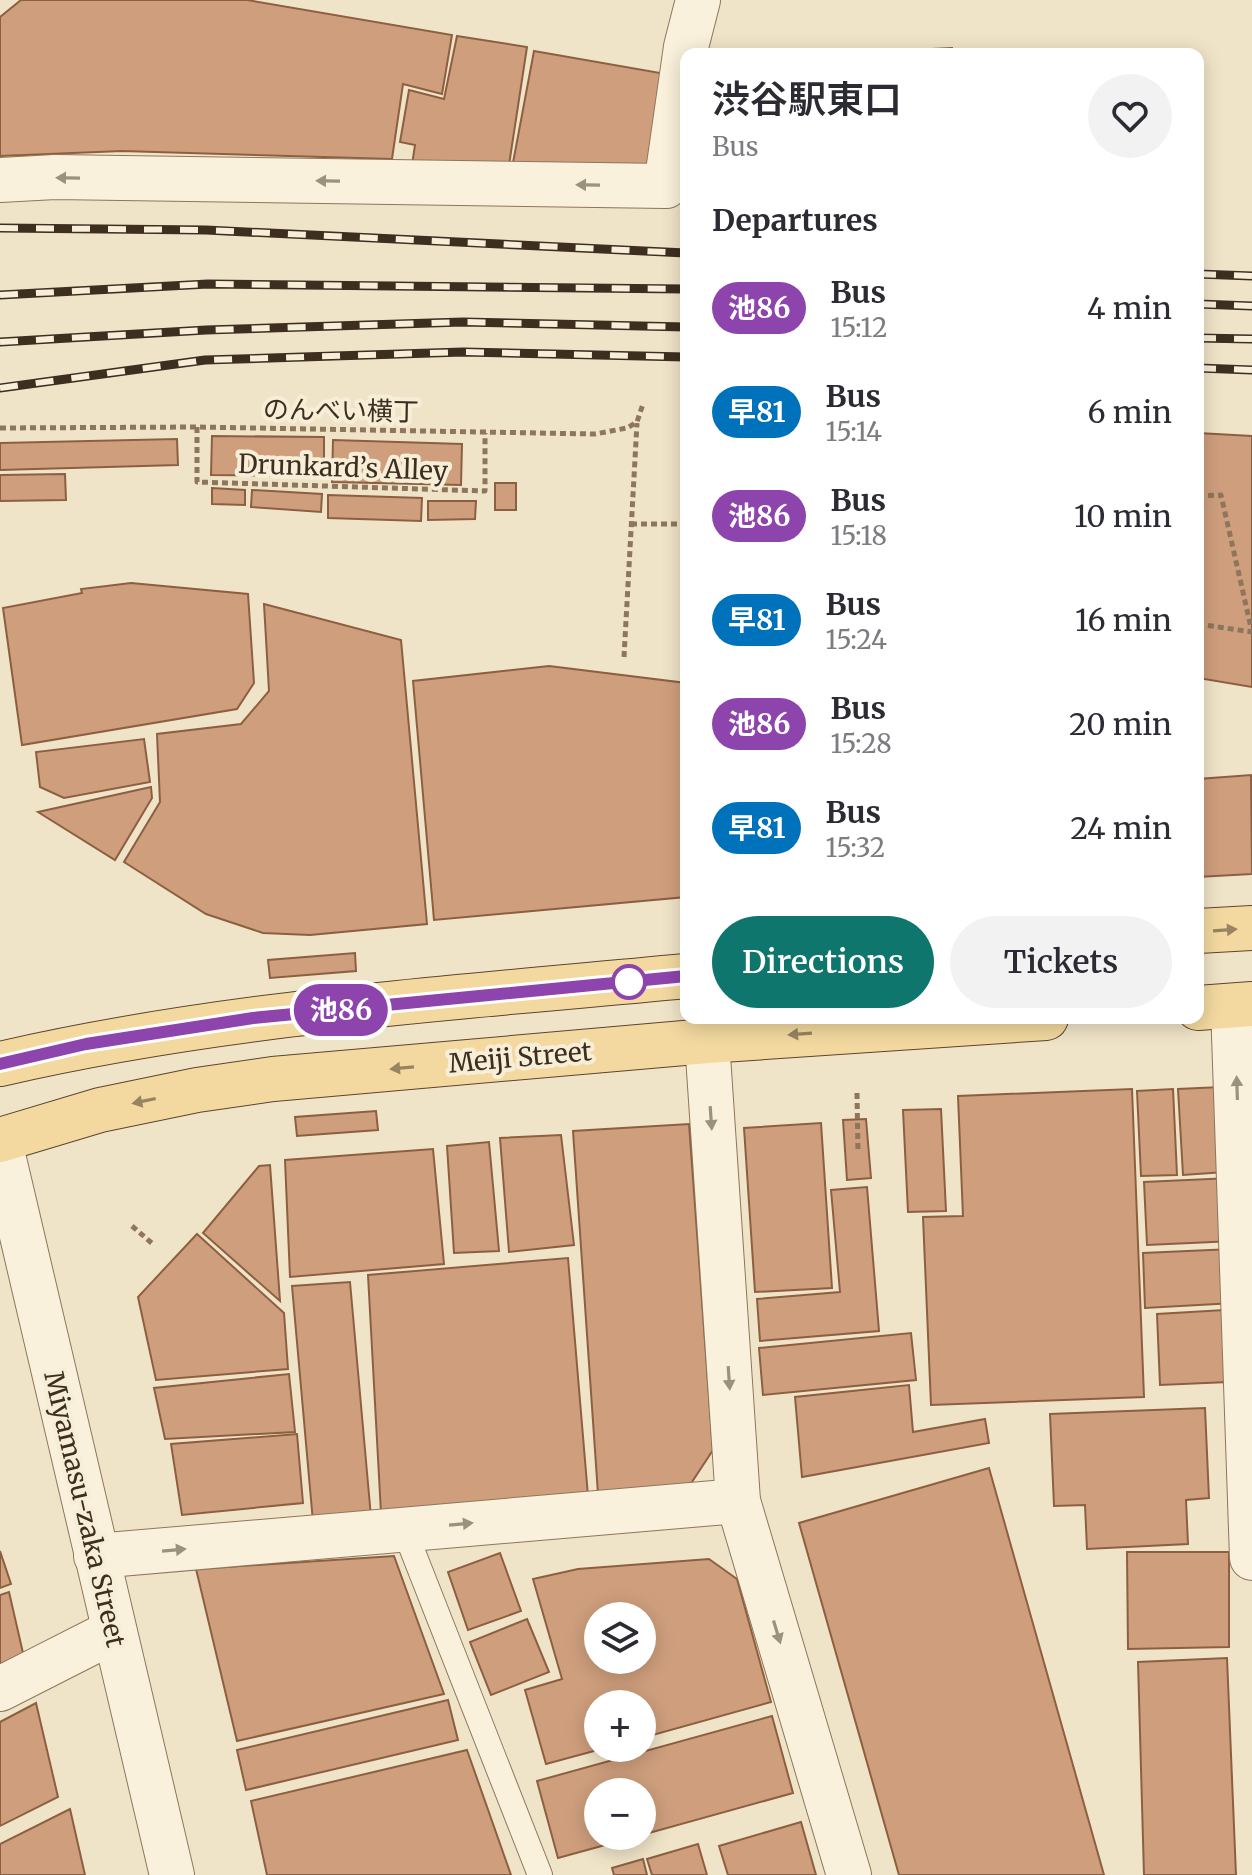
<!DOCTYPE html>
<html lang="en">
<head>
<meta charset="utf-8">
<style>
	body { margin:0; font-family:Merriweather,"Noto Sans JP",serif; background:#f2f2f3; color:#2b2b33; height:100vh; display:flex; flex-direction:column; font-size:30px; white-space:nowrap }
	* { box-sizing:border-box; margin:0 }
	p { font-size:26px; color:#7c7c81 }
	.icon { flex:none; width:44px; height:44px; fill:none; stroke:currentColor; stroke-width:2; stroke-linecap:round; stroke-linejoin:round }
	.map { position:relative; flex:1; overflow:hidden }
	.sheet { position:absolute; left:680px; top:48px; width:524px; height:976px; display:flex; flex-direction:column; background:#fff; border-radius:16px; box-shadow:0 4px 20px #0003 }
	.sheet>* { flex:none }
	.badge { padding:0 16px; border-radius:26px; font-size:28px; line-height:52px }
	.controls { position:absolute; left:584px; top:1602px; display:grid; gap:16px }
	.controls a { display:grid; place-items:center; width:72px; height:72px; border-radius:50%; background:#fff; box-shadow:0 4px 20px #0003; font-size:40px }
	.map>.badge { position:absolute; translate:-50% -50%; box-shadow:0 0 0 4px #fff }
	h2 { padding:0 32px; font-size:30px; line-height:72px }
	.round { display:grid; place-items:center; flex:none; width:84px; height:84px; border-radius:42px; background:#f2f2f3 }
	.headline { display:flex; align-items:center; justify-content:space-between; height:136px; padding:0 32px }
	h1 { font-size:38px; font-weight:600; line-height:60px }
	.primary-button { display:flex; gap:16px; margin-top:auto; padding:16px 32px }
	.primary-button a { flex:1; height:92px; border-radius:48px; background:#0f766e; color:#fff; font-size:32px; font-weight:600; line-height:92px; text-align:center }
	.primary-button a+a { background:#f2f2f3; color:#2b2b33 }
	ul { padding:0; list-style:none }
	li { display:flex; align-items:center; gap:24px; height:104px; padding:0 32px }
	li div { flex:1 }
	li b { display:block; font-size:30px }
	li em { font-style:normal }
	li .badge { min-width:88px; font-weight:700; text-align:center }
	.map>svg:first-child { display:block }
	.building { fill:#cf9f7d; stroke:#8d5f41; stroke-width:2; fill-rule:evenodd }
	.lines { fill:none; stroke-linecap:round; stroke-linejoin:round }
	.service-casing { stroke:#8d765c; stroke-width:26 }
	.minor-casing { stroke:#8d765c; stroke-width:46 }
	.tertiary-casing { stroke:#8d765c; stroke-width:46 }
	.primary-casing { stroke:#5b4430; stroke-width:46 }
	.path { stroke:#8d765c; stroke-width:5; stroke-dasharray:6 4; stroke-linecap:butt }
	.service { stroke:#faf1dc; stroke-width:24 }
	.minor { stroke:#faf1dc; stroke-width:44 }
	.tertiary { stroke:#faf1dc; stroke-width:44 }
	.primary { stroke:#f3d9a0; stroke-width:44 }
	.rail-casing { stroke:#3d2e20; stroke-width:9 }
	.rail { stroke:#f7eed8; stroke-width:6; stroke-dasharray:18; stroke-linecap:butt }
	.oneway { fill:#9c907e }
	.oneway2 { fill:#988460 }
	.line-casing { stroke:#fff; stroke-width:18 }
	.line { stroke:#8e44ad; stroke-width:12 }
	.stop-dot { fill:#fff; stroke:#8e44ad; stroke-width:4 }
	.labels { text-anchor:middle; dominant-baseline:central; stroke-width:8; stroke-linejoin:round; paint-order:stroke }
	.street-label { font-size:26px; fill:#3d2e20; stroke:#f7eed8 }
</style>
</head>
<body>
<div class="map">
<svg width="1252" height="1875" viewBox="0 0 1252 1875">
	<rect width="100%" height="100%" fill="#f0e4c8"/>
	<!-- building -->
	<g class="building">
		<path d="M21,0H247L452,35L442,94L403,84L392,159L122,151L0,156V17Z"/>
		<path d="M457,36L527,47L509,165H412L415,145L400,142L409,90L444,99Z"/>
		<path d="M952,48L953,54L847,53Z"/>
		<path d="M534,51L666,74L659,155L640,169L512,168Z"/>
		<path d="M1198,433L1252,436V687L1198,678Z"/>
		<path d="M212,436L324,437V476L211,475Z"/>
		<path d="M177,439L178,465L0,470V443Z"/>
		<path d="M333,440L462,444L461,485L332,482Z"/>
		<path d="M65,474L66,500L0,501V475Z"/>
		<path d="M686,482V596L681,595Z"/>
		<rect x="495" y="483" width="21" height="27"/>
		<path d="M212,488L245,490V505L212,504Z"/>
		<path d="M252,490L322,494L321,512L251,507Z"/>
		<path d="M328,495L422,498L421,521L328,518Z"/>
		<path d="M428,501H476L475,519L428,520Z"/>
		<path d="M131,583L248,594L254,683L237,709L22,745L3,608L82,593L81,589Z"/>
		<path d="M264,604L401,640L427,924L310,935L263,933L206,914L124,862L160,802L157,734L241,724L269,691Z"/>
		<path d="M549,666L686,683V897L434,920L413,681Z"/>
		<path d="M144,739L150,782L64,798L40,787L36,752Z"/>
		<path d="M1251,775L1252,874L1198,877V779Z"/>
		<path d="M151,787L152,798L115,860L38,812Z"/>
		<path d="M355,953L356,971L270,978L268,960Z"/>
		<path d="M1221,1087L1225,1172L1183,1175L1178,1089Z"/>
		<path d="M1132,1089L1144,1397L931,1405L923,1217L963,1216L958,1096Z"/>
		<path d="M1173,1089L1177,1175L1141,1176L1137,1091Z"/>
		<path d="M941,1109L946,1211L908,1212L903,1110Z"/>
		<path d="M376,1111L378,1130L297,1136L295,1117Z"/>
		<path d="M866,1119L871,1178L847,1180L843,1120Z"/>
		<path d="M821,1123L832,1288L755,1292L744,1128Z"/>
		<path d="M689,1124L713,1450L686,1491L598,1494L573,1131Z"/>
		<path d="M561,1135L574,1245L509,1252L500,1138Z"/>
		<path d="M489,1142L499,1251L454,1253L447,1146Z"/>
		<path d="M433,1149L444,1264L290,1277L285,1160Z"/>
		<path d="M270,1165L280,1301L203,1233L259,1166Z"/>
		<path d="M1231,1178L1234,1241L1147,1245L1144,1182Z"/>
		<path d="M867,1187L879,1331L760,1341L757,1299L840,1292L831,1190Z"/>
		<path d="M197,1234L284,1313L288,1369L156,1380L138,1297Z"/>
		<path d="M1232,1249L1234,1303L1145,1308L1143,1253Z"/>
		<path d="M568,1258L588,1496L381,1513L368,1275Z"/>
		<path d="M350,1282L371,1517L313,1522L292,1286Z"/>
		<path d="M1224,1310L1228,1382L1160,1385L1157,1314Z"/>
		<path d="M911,1333L916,1380L763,1395L759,1348Z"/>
		<path d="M289,1374L295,1432L165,1439L154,1388Z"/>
		<path d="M909,1385L913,1432L985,1419L989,1443L802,1477L795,1397Z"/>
		<path d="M1205,1408L1209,1498L1186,1500L1188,1544L1087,1549L1085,1505L1054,1506L1050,1414Z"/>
		<path d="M297,1434L303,1503L182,1515L171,1444Z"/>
		<path d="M989,1468L1104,1875H899L799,1523Z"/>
		<path d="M0,1551L11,1584L0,1588Z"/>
		<path d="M1127,1552H1229V1647L1128,1649Z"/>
		<path d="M500,1553L521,1611L468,1630L448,1572Z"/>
		<path d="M394,1556L444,1694L237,1741L196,1569Z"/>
		<path d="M709,1559L737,1579L771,1702L642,1738V1704H598V1748H605L546,1764L525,1690L562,1679L533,1579L578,1569ZM598,1616H642V1660H598Z"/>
		<path d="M9,1592L23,1653L0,1665V1595Z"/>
		<path d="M527,1619L549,1672L491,1695L470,1642Z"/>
		<path d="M1227,1658L1236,1875H1144L1138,1662Z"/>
		<path d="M448,1700L458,1740L246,1790L237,1750Z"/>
		<path d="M36,1703L58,1797L0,1826V1722Z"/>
		<path d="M772,1716L793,1793L642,1835V1792H598V1836H638L558,1858L537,1781Z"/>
		<path d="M467,1750L511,1875H267L251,1801Z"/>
		<path d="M70,1809L85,1875H0V1844Z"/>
		<path d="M801,1822L816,1875H728L719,1846Z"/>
		<path d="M698,1844L707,1875H652L647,1859Z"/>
		<path d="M643,1859L647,1875H614L612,1868Z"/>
	</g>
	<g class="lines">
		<!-- service casing -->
		<g class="service-casing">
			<path id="service" d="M404,1529L540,1875"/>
		</g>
		<!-- minor casing -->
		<g class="minor-casing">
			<g id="minor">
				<path d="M0,180L55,177L666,186L686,47L698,0"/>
				<path d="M1233,1006L1252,1558"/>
				<path d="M707,1041L738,1501L849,1875"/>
				<path d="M96,1556L738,1501"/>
				<path d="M0,1689L114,1631"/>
			</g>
		</g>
		<!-- tertiary casing -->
		<g class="tertiary-casing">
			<path id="tertiary" d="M0,1142L172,1875"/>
		</g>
		<!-- primary casing -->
		<g class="primary-casing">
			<g id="primary">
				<path d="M1198,931L1252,928"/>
				<path d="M1198,1008L1252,1004"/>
				<path d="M0,1064C225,1012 456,998 686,976"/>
				<path d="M0,1140L100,1110L197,1090L273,1079L707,1041L1046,1018"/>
			</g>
		</g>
		<!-- path -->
		<g class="path">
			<path d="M197,427V482L485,491V433"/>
			<path d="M0,428L197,427L595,434L627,428L637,422L643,404"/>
			<path d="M1198,496L1221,495L1252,632"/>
			<path d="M631,524H686"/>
			<path d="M1198,624L1252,632"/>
			<path d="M624,657L637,423"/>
			<path d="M857,1093L858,1152"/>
			<path d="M132,1226L154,1245"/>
		</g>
		<!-- service -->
		<use href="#service" class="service"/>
		<!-- minor -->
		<use href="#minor" class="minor"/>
		<!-- tertiary -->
		<use href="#tertiary" class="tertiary"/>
		<!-- primary -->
		<use href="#primary" class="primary"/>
		<!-- rail casing -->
		<g class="rail-casing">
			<g id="rail">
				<path d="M0,228L206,230L686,253"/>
				<path d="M1198,274L1252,276"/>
				<path d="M0,295L208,284L686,289"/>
				<path d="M1198,304L1252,306"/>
				<path d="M1198,338L1252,339"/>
				<path d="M0,342L206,330L463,322L686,327"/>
				<path d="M1198,368L1252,370"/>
				<path d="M0,388L205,360L463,352L686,357"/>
			</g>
		</g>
		<!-- rail -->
		<use href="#rail" class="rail"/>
	</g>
	<!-- one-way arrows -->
	<defs><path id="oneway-solid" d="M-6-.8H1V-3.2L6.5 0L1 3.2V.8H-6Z" transform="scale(2)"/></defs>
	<g class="oneway">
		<use href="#oneway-solid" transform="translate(68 178) rotate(-179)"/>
		<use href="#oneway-solid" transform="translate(328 181) rotate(-179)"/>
		<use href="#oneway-solid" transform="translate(588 185) rotate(-179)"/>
		<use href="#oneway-solid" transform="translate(1237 1088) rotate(-92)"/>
		<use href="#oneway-solid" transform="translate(711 1118) rotate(86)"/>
		<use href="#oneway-solid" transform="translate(729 1378) rotate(86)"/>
		<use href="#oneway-solid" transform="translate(461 1524) rotate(-5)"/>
		<use href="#oneway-solid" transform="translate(174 1550) rotate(-5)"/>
		<use href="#oneway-solid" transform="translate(777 1632) rotate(73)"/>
	</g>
	<g class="oneway2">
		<use href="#oneway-solid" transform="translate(1225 930) rotate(-4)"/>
		<use href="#oneway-solid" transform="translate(800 1034) rotate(176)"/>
		<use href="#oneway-solid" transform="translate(402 1068) rotate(175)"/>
		<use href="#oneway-solid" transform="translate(144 1101) rotate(168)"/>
	</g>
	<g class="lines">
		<!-- line casing -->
		<g class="line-casing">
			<path id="line" d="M0,1064L86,1044L253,1018L686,976"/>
		</g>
		<!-- line -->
		<use href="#line" class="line"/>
	</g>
	<!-- markers -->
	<circle class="stop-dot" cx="629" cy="982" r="16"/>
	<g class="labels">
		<!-- street labels -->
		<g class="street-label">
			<text transform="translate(341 410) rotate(1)">のんべい横丁</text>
			<text transform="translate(343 467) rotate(2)">Drunkard’s Alley</text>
			<text transform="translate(520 1057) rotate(-5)">Meiji Street</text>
			<text transform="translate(85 1509) rotate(77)">Miyamasu-zaka Street</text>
		</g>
	</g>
</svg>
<div class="controls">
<a><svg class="icon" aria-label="layers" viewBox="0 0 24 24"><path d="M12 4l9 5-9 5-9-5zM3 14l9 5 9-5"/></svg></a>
<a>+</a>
<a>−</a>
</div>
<b class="badge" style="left:341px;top:1010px;background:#8e44ad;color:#fff">池86</b>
<section class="sheet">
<div class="headline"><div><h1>渋谷駅東口</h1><p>Bus</p></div><a class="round"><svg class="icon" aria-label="heart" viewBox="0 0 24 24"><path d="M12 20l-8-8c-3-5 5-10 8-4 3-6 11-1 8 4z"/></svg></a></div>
<h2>Departures</h2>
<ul>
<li><span class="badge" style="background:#8e44ad;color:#fff">池86</span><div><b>Bus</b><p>15:12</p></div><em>4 min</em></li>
<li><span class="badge" style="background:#0072bc;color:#fff">早81</span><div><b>Bus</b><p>15:14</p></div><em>6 min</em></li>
<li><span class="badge" style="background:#8e44ad;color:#fff">池86</span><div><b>Bus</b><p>15:18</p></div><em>10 min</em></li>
<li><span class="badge" style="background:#0072bc;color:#fff">早81</span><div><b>Bus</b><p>15:24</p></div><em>16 min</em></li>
<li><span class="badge" style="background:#8e44ad;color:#fff">池86</span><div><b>Bus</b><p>15:28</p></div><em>20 min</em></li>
<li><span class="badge" style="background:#0072bc;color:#fff">早81</span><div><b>Bus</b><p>15:32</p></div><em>24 min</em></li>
</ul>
<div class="primary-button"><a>Directions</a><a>Tickets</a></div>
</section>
</div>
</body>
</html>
